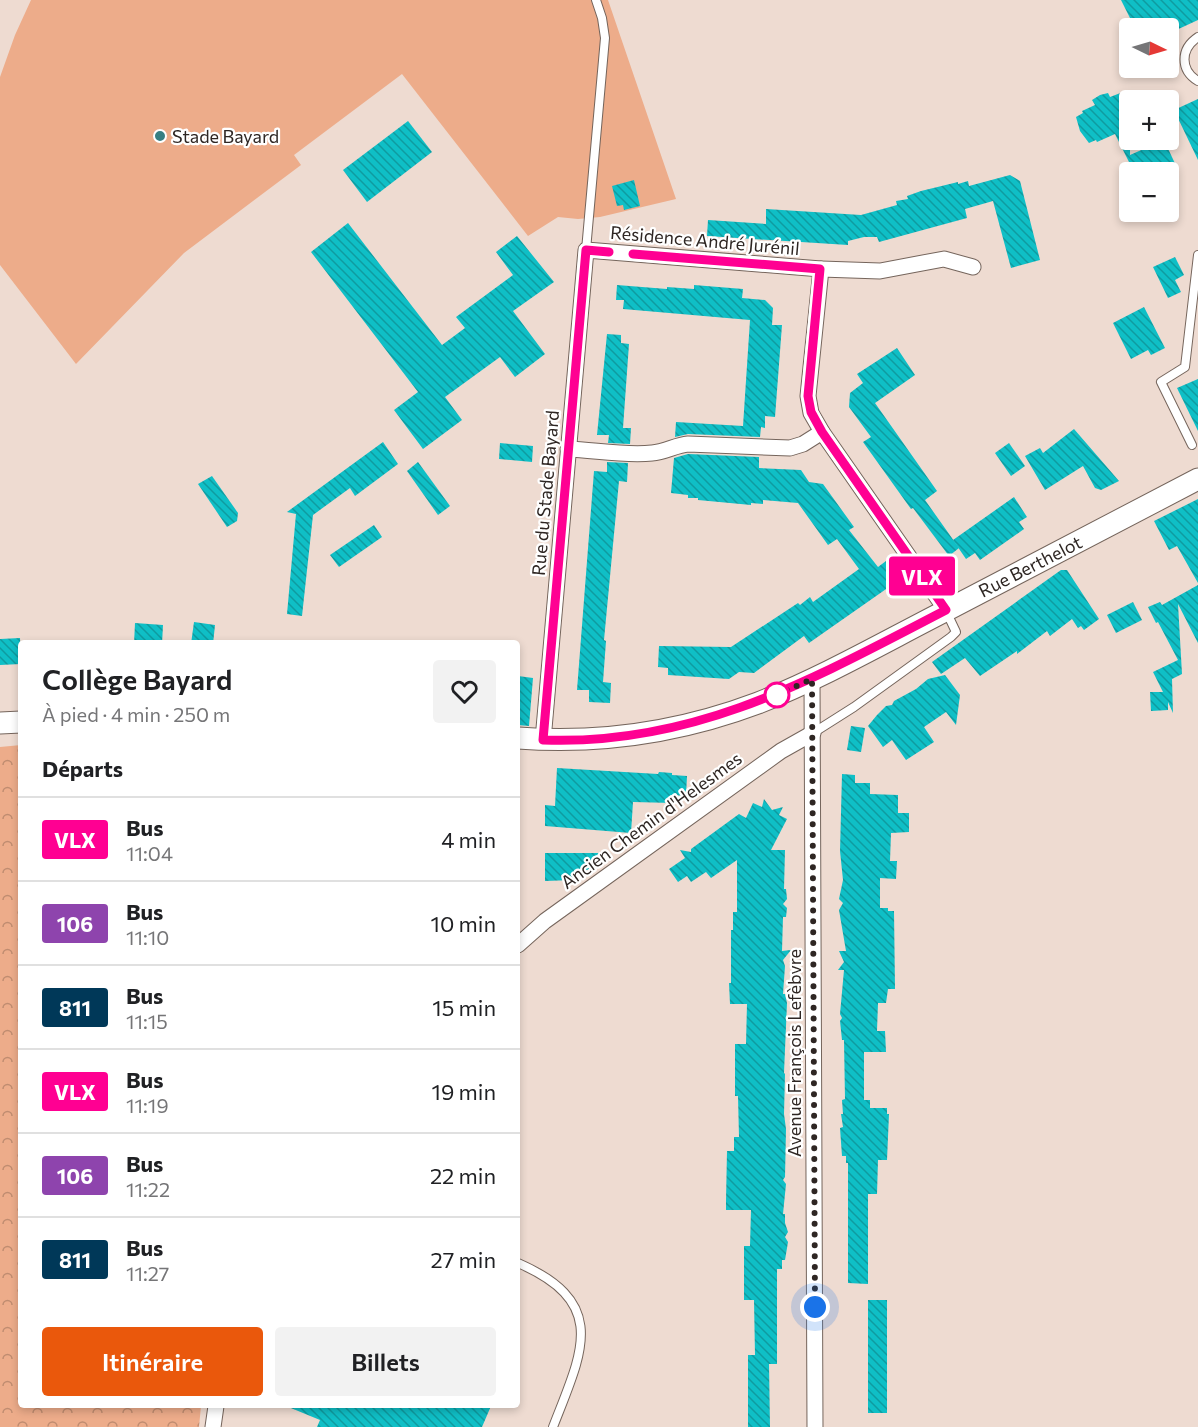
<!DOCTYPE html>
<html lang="fr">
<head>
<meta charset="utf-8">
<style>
	body { margin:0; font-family:Commissioner,sans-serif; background:#f2f2f2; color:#202124; height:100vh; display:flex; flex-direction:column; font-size:22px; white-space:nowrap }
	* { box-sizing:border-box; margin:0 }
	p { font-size:20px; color:#757577 }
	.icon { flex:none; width:33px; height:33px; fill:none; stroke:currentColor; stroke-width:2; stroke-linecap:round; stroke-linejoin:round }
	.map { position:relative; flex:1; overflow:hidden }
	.sheet { position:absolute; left:18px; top:640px; width:502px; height:768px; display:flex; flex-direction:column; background:#fff; border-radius:6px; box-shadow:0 3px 9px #0003 }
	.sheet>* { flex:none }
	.badge { padding:0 12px; border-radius:4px; font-size:21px; line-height:39px }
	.needle { width:39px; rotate:95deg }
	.tools { position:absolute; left:1119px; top:18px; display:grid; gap:12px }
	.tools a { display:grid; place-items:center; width:60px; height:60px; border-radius:6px; background:#fff; box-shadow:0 3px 9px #0003; font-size:30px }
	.you { position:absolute; width:30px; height:30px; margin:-15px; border:4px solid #fff; border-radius:50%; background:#1a73e8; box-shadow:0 0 0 9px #1a73e833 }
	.map>.badge { position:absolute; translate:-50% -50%; box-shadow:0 0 0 3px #fff }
	h2 { padding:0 24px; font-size:22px; line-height:54px }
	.round { display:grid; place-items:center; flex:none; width:63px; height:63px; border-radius:6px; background:#f2f2f2 }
	.summary { display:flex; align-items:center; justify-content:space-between; height:102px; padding:0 24px }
	h1 { font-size:28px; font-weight:600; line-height:45px }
	.button { display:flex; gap:12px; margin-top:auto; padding:12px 24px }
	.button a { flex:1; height:69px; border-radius:6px; background:#ea580c; color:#fff; font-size:24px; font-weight:600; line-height:69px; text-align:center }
	.button a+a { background:#f2f2f2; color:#202124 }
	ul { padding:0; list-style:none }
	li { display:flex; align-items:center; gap:18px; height:84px; padding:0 24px; border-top:2px solid #e0e0e0 }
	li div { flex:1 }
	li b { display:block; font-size:22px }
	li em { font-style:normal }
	li .badge { min-width:66px; font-weight:700; text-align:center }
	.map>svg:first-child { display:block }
	.forest { fill:url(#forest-crowns) }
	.garden { fill:#edac8a }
	.building { fill:url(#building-back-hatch) }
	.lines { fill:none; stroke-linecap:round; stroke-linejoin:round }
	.lane-casing { stroke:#75655c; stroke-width:10 }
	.street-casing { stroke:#75655c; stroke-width:17 }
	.secondary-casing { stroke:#75655c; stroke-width:23 }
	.lane { stroke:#fff; stroke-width:8 }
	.street { stroke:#fff; stroke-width:15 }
	.secondary { stroke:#fff; stroke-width:21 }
	.line-casing { stroke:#fff; stroke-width:14 }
	.line { stroke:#ff0092; stroke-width:9 }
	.walk { stroke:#2e2623; stroke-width:6; stroke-dasharray:0 10.8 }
	.poi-dot { fill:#377f83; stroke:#fff; stroke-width:2 }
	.stop-dot { fill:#fff; stroke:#ff0092; stroke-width:3 }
	.labels { text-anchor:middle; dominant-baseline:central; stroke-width:4.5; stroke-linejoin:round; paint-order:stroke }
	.poi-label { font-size:18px; fill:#2e2623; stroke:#fff; text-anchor:start }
	.street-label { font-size:18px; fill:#2e2623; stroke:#fff }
</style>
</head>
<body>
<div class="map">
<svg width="1198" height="1427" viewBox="0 0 1198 1427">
	<defs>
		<pattern id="forest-crowns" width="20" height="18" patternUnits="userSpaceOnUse" patternTransform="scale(1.5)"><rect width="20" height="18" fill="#edac8a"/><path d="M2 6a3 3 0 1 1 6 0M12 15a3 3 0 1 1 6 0" fill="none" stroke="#c08c70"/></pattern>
		<pattern id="building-back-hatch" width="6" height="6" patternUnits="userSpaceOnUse" patternTransform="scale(1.5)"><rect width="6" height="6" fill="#0fbfc6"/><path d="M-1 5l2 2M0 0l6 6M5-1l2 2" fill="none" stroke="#0f9ba0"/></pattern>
	</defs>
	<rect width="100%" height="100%" fill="#eedbd1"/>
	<!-- forest -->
	<path class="forest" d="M21,745V1406H201L199,1427H0V747Z"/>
	<!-- garden -->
	<path class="garden" d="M31,0H608L676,199L600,217L578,219L558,217L528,236L402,74L294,155L301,165L184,253L76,364L0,265V77L15,35Z"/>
	<!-- building -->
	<g class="building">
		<path d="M1121,0H1198V20L1172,32L1167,21L1150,28H1135Z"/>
		<path d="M1123,92L1124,95L1130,92V155L1164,140L1179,172H1155L1152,166L1134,172L1115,134L1097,142L1096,140L1089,143L1080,131L1076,117L1083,113L1082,111L1095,105L1092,100L1100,95L1108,93L1110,97Z"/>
		<path d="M1198,99V160L1174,110Z"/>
		<path d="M408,121L432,152L367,202L343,170Z"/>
		<path d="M1010,175L1020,181L1040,260L1011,268L993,201L965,209L967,218L879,242L877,237H864L848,241V245L707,236L708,220L766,224V209L861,215L897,205L896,201L908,199L907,196L921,191L958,182V184L968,181L969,186Z"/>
		<path d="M634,180L640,206L624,210L623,205L617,206L612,186Z"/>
		<path d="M348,223L442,345L465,328L456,317L513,275L496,252L517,236L554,282L513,311L545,354L515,377L500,357L445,397L462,420L423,449L394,410L418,392L311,252Z"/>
		<path d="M1175,257L1184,275L1175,280L1181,292L1168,298L1153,267Z"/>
		<path d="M617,285L667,289V287L694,289V285L743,289L742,298L765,300L773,308L772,325H782L775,417L765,416V428L761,427L760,437L688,434L675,437L676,422L743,426L750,320L623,309L624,300H616Z"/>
		<path d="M1144,307L1165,348L1151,355L1148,350L1131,359L1113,323Z"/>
		<path d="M607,334L621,335V343L629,344L623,428H631L630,444L608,443L609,435H597Z"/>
		<path d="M897,348L915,375L875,403L937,491L925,500L959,548L949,556L913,508L911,509L863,442L871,437L849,407L850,393L863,383L857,374Z"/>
		<path d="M1198,379V431L1177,388Z"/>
		<path d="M1074,429L1119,481L1101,490L1095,488L1083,466L1045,490L1025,456L1040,448L1043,453Z"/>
		<path d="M383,442L398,464L355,496L350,488L313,515L302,616L287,614L296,514L287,512Z"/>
		<path d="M500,443L533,446L532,462L499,459Z"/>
		<path d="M1009,443L1025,466L1011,476L995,453Z"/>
		<path d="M688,454L759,457V468L801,470L809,482L823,484L854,527L849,530L878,567L886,561L899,580L809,643L804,636L754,673L739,672L729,679L668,675V668L658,667L659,646L731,647L798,603L800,605L810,597L813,602L859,569L837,539L828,545L798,503L763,500V504L751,503V505L698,500V498H688V495L671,493L674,458Z"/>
		<path d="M418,462L450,506L438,515L407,471Z"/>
		<path d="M607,462L628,463L627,482L619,481L604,640L606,641L603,682L611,683L610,703L589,702V690H577L594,471L607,472Z"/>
		<path d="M212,476L238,513L237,521L227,527L198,484Z"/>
		<path d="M1014,497L1027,517L1019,522L1024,529L980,560L975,553L966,559L953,540Z"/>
		<path d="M1198,499V583L1177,546L1169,550L1154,521Z"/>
		<path d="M374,525L382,537L339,567L330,555Z"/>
		<path d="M1061,570H1067L1099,619L1084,630L1081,626L1078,628L1072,619L1050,636L1047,631L1017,654V651L980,676L965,658L941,674L932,662Z"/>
		<path d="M1198,585V643L1178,604L1182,674L1172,679L1173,713L1168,702V710L1151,711L1150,692H1163L1153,672L1178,660L1158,622L1156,623L1148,607L1160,602L1162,605Z"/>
		<path d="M1133,602L1142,620L1116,633L1107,615Z"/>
		<path d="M194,622L215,625L213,644H191Z"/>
		<path d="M135,623L163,625L162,644H134Z"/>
		<path d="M20,638L21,664L0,665V639Z"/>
		<path d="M945,675L960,695L956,725L946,712L924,727L934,742L906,760L892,740L883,747L868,726L877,715L886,706L892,705L894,701L916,689L928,679Z"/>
		<path d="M518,676L533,678L529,726L518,725Z"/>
		<path d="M851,726L865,728L861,752L847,750Z"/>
		<path d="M557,768L658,774L659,772L672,773V775L687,776L686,796L673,795V803L633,802L631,833L545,826V805L555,806Z"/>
		<path d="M842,774L855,775V783H870V794L898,795V813H909V832L891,833L890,861H897L896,879L880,878V908H888V911H894L895,989H888L886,1003H878L877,1031H885L886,1052H864V1100H870V1108H887V1114H889L887,1160H878L877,1194H868V1284L848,1283V1163H846V1156H842L840,1128L843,1127L841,1114H843L842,1100L845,1099L844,1040H842L840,1021L842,1018L840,1014L844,970H838L844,962L839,951H846L839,910L843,903L839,899L843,880L840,851Z"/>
		<path d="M764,799L772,810L783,807L779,815L787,819L771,850H785L784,889H786L787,899L783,904L787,908L786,917H783L782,951L791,950L783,960L785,966L783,994H785L787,1003L784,1073L785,1074L784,1114L786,1129L785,1177L783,1180L786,1184L783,1214H785V1223L788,1232L785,1237L788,1242L785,1260H782V1269H777V1364H769L770,1427H748V1355H755L754,1300H744V1246H750L751,1210H726V1201L727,1151H734V1137H739L738,1096H735V1044H746L747,1004H730L729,983H731V930H733V912H737V860L711,878L706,872L691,882L687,876L678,882L669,869L685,858L680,850L691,852V849L739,814L746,818L753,803L762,807Z"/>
		<path d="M545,853H611L573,880L545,881Z"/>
		<rect x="868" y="1300" width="19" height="113"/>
		<path d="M286,1406H491L482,1427H317L320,1420Z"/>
	</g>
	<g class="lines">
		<!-- lane casing -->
		<g class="lane-casing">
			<g id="lane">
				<path d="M1198,37C1180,49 1180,70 1198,81"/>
				<path d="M586,250L605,38L602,18L596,0"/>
				<path d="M1192,445L1161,382L1185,367L1198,255"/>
				<path d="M813,733L854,707L951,637L956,632L946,611"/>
				<path d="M518,1263C610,1303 582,1352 553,1427"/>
			</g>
		</g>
		<!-- street casing -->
		<g class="street-casing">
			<g id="street">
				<path d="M821,269L880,271L944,259L973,267"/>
				<path d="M568,449C595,450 625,456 652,453C665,452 676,445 688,444L790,448L803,444L822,432"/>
				<path d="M812,679L815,1427"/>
				<path d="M543,740L586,250L821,269L808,396L811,413L822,432L946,610"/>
				<path d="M518,945L545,921L781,751L813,733"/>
				<path d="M213,1427L216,1406"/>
			</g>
		</g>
		<!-- secondary casing -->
		<g class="secondary-casing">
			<g id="secondary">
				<path d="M0,723L21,722"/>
				<path d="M518,738C599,744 681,732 758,703C824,677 886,641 949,609C1032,565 1115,522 1198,479"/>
			</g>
		</g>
		<!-- lane -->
		<use href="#lane" class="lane"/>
		<!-- street -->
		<use href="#street" class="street"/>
		<!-- secondary -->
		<use href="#secondary" class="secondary"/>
	</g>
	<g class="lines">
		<!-- line casing -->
		<g class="line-casing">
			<path id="line" d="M609,252L586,250L543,740C696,746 815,678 946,610L822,432L811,412L808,396L820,269L633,254"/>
		</g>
		<!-- line -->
		<use href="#line" class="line"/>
		<!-- walk -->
		<path class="walk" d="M777,695L772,697L812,679L815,1307"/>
	</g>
	<!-- markers -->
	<circle class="poi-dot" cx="160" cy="136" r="6"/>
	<circle class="stop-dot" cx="777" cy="695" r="12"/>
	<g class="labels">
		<!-- poi labels -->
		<g class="poi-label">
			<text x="172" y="136">Stade Bayard</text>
		</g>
		<!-- street labels -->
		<g class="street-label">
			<text transform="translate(705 240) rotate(5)">Résidence André Jurénil</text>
			<text transform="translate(545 493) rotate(-85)">Rue du Stade Bayard</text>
			<text transform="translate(1030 566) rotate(-27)">Rue Berthelot</text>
			<text transform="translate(651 820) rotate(-36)">Ancien Chemin d'Helesmes</text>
			<text transform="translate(794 1053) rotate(-90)">Avenue François Lefèbvre</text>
		</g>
	</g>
</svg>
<div class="tools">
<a><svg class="needle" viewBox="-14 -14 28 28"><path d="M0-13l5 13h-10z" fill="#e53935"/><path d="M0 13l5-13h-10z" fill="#757577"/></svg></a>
<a>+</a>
<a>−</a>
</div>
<div class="you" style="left:815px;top:1307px"></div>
<b class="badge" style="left:922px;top:576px;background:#ff0092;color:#fff">VLX</b>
<section class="sheet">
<div class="summary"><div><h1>Collège Bayard</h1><p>À pied · 4 min · 250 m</p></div><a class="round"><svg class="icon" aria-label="heart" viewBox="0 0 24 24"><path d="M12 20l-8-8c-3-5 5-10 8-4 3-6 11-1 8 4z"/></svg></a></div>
<h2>Départs</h2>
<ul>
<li><span class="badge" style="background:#ff0092;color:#fff">VLX</span><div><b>Bus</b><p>11:04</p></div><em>4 min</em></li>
<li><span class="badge" style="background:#8e44ad;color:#fff">106</span><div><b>Bus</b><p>11:10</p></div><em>10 min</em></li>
<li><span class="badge" style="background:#003858;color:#fff">811</span><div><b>Bus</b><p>11:15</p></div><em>15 min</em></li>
<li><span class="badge" style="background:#ff0092;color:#fff">VLX</span><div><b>Bus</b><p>11:19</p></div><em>19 min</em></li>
<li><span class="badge" style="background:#8e44ad;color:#fff">106</span><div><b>Bus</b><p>11:22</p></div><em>22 min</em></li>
<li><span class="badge" style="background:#003858;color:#fff">811</span><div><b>Bus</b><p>11:27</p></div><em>27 min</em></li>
</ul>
<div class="button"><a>Itinéraire</a><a>Billets</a></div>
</section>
</div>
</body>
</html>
